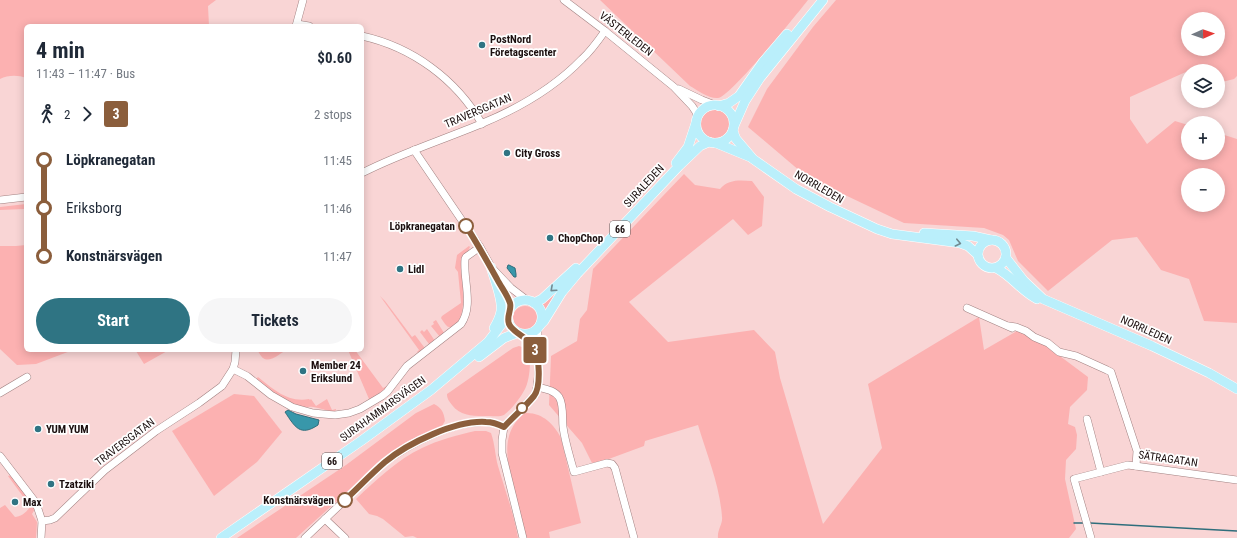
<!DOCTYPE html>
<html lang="en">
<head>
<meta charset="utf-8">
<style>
	body { margin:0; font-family:"Roboto Condensed",sans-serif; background:#f6f6f7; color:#1f2937; height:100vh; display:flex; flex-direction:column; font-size:15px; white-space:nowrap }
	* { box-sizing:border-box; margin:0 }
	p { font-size:13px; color:#747a83 }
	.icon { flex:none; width:22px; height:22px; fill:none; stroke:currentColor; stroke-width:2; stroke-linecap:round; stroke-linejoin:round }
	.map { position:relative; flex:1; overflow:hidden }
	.side { position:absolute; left:24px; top:24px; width:340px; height:328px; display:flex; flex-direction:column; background:#fff; border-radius:6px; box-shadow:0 2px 10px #0003 }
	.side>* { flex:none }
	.badge { padding:0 8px; border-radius:3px; font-size:14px; line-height:26px }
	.needle { width:26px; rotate:88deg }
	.controls { position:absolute; left:1181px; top:12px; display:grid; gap:8px }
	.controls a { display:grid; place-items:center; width:44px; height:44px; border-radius:50%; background:#fff; box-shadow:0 2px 10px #0003; font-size:20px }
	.map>.badge { position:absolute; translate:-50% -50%; box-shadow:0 0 0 2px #fff }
	.legs { display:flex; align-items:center; gap:6px; height:44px; padding:0 12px; font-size:13px }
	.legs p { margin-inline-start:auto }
	.headline { display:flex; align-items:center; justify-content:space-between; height:68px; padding:0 12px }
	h1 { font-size:22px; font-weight:700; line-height:30px }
	.button { display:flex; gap:8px; margin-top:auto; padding:8px 12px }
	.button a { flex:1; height:46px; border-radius:24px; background:#2f7483; color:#fff; font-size:16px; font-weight:700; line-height:46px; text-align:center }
	.button a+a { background:#f6f6f7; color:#1f2937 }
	ul { padding:0 12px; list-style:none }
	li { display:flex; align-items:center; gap:14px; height:48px; font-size:15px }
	li i { display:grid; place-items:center; width:6px; height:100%; margin:0 5px; background:currentColor }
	li i::after { content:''; width:10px; height:10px; margin:-5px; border:3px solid; border-radius:50%; background:#fff }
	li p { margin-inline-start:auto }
	li:first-child i { background:linear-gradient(#0000 50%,currentColor 0) }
	li:last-child i { background:linear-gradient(currentColor 50%,#0000 0) }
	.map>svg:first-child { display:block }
	.green { fill:#fcb1b1; fill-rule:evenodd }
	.water { fill:#3897aa; stroke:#2f6e7c }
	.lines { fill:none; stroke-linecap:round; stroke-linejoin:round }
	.stream { stroke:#2f6e7c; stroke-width:1.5 }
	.minor-casing { stroke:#a28282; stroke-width:8 }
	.major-casing { stroke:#fff; stroke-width:10 }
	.minor { stroke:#fff; stroke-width:7 }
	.major { stroke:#baeffb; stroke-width:9 }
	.oneway { stroke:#728a91 }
	.line-1-casing { stroke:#fff; stroke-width:9 }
	.line-1 { stroke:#8b5e3c; stroke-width:6 }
	.poi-dot { fill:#2f7483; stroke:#fff; stroke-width:1.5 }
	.stop-1-dot { fill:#fff; stroke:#8b5e3c; stroke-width:2 }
	.labels { text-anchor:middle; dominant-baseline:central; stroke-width:3.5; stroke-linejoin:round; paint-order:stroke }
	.shield { fill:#fff; stroke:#5f5757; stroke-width:1 }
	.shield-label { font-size:10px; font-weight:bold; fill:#1b0f0f }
	.street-label { font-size:11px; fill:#1b0f0f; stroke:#fff }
	.poi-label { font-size:11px; font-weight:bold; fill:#1b0f0f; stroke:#fff; text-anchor:start }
	.stop-label { font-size:11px; font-weight:bold; fill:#1b0f0f; stroke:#fff; text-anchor:end }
</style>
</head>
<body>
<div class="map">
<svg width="1237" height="538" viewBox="0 0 1237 538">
	<rect width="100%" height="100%" fill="#f9d5d5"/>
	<!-- green -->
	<g class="green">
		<path d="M0,0H216L208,6L209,26H26V78C18,75 8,75 0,79Z"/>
		<path d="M600,0H808C797,14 730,97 718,98C709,99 697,90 690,86Z"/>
		<path d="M836,0H1237V76L1234,79L1218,83V71H1188L1130,97V119L1147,144L1175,121L1188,125V153H1218V133L1237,139V323L1204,321L1189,279L1161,270L1137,237L1112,240L1048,291L1018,261L1009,240L1003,235L984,228L904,223L807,177L748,127L767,89L813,27ZM1188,19H1218V49H1188ZM1188,175H1218V205H1188Z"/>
		<circle cx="715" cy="124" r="14"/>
		<path d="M684,174L695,185L720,189C728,179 740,180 752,181L764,197L762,226L748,235L733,219L629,302L668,342L754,330L775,352L780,378L823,524L882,448L868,384L979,317L984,350L1017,331L1041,342L1088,377L1087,390L1070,407L1068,424L1075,427L1077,435L1076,449L1066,460L1065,479L1076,529L1069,538H718C717,530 723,524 722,517C720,486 707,455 698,425L645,441L644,446L606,460L592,463L582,443L549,405L551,356L577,341L580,319L587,310L593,269Z"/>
		<path d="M26,204V208L25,209L0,210V207Z"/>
		<path d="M26,245V350H73L36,364L17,365L0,349V246H16Z"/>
		<path d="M469,246L470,247C468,253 463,256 461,262C461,277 470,320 452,327C447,329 444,322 441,318L442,316L461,303L458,272L455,268L457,255Z"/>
		<path d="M557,291L545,315L544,309L540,304Z"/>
		<path d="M380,296L385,301L412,337L415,335L424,347V349L418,353L417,352L419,350Z"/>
		<circle cx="525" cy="318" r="12"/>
		<path d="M436,320L444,333L440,337L431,326L434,324L433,322Z"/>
		<path d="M427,329L435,341L429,344L420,332L422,330L424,332Z"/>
		<path d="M519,346C523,347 526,349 528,353C532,360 529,382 525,389C521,397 511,410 504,415C500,417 494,416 489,416C475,416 461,417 452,405C449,401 447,399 447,394L450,392L513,348Z"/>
		<path d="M135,350H169L144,364L136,351Z"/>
		<path d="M257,350H260L262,351L270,350L285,351C279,354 270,363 263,358C261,357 259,352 257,350Z"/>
		<path d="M348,350H355L383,388L387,386L384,391L366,402L369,399Z"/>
		<path d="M258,377C273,389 288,403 309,399L310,400L311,399L316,406L327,399L332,410L336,409V410L334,412C327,411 320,408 313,407C309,406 305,408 301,407C284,404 269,389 256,379Z"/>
		<path d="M234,394L254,396L282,432L257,462L214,496L172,431Z"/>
		<path d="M434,404C442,408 444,413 445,421L442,426L408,441L390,453L296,538H237L346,465L416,413Z"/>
		<path d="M525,413C542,412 554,424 561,438L581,523L549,532L550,538H526C523,523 519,508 515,493C508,464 498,434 525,413Z"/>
		<path d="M475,431H486L491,433C495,444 495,455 498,466C505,490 514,514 518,538H417L413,536L405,537L383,519L377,516L369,514L356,499C376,480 397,460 422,448C438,440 458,435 475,431Z"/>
		<path d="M11,475L25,492L34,507L35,509L32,514L37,522L36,538H0V508L5,505L15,517C20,517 28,512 30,506L8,476Z"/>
	</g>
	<!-- water -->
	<g class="water">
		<path d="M508,265H509L515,268L516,274V277H514L507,268Z"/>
		<path d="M288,410L296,414L319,420L318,425C300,437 295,427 285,412Z"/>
	</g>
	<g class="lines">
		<!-- stream -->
		<g class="stream">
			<path d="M1074,523H1084"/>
			<path d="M1090,523L1237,531"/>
		</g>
		<!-- minor casing -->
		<g class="minor-casing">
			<g id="minor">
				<path d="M564,0L605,31L674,87L692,106L696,112L697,119"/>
				<path d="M297,24L309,26"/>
				<path d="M296,26L303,0"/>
				<path d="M362,36C412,47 456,79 482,124"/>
				<path d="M679,89L702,100L715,105"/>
				<path d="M414,150L480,247L493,270"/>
				<path d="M362,173C401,153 443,140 483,123C519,108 555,87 582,59C591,51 598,41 605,31"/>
				<path d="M0,200L26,197"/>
				<path d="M492,268L511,288L528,301"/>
				<path d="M497,280L505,292L511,308"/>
				<path d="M967,308L1012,328"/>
				<path d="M1009,326L1016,327L1026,331L1034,337L1048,343L1059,352L1076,356L1107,370L1111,372L1137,451L1136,466"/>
				<path d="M538,329V353"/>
				<path d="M521,334L533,346L536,351L539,367L537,387L535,395L504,427L502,440V453L523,538"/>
				<path d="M233,369L247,376L271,395L292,407L313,413L323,414L335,415L349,413L360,409L382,396L387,392L407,366L461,324C474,305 463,281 465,259L466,257L480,247"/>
				<path d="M537,387C545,389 554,390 559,397C564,405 562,418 563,427C565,442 570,457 574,472L607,463L612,464L615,468L634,538"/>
				<path d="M0,393L27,377"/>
				<path d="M1087,419L1101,472"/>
				<path d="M0,456L36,503L42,521L41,538"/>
				<path d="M325,519L345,538"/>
				<path d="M42,521L50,520L55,518L105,470L156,431L199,403L222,386L233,369L235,362L236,350"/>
				<path d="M305,538L385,462C409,444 454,420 486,422C492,422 498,424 504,427"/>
				<path d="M1091,538L1074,479L1128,465L1237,480"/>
			</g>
		</g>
		<!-- major casing -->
		<g class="major-casing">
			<g id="major">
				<circle cx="715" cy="124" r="19"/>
				<path d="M719,106L729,103L739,96L763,62L787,34"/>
				<path d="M734,126L745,101L760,78L823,0"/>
				<path d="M733,130L734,134L736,139L753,159L796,189L830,207L877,229L892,234L960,243L968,246L977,254"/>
				<path d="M716,143L750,157"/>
				<path d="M676,163L688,147L696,123"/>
				<path d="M924,233L973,236L991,240"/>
				<circle cx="992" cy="254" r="14"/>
				<path d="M1006,258L1024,281L1043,299L1152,346L1209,373L1237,389"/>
				<path d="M491,267C494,279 503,299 501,311C500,317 497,323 494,328"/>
				<path d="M996,268C1012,276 1021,291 1037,299"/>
				<circle cx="525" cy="317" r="17"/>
				<path d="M534,303L542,299L576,268"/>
				<path d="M540,325L544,321L562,292L577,274L679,166L700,146L709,142"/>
				<path d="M479,357L504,338L517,333"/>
				<path d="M221,538L361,441L431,390L488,342L504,321L509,312"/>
			</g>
		</g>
		<!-- minor -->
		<use href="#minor" class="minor"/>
		<!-- major -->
		<use href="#major" class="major"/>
	</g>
	<!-- one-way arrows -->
	<defs><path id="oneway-chevron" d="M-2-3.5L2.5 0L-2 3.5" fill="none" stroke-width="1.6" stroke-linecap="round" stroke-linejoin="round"/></defs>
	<g class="oneway">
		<use href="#oneway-chevron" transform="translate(958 243) rotate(13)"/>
		<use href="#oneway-chevron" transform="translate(553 289) rotate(138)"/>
	</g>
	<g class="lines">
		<!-- line-1 casing -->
		<g class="line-1-casing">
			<path id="line-1" d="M345,500C358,488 371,474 385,462C408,443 456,420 486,422C492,422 498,424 504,427C513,417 525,407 534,396C541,387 540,356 533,346C527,337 513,333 509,324C506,316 512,310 510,303C507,294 501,287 497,279C487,261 477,243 466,226"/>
		</g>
		<!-- line-1 -->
		<use href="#line-1" class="line-1"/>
	</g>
	<!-- markers -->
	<g class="poi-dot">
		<circle cx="482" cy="45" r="4"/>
		<circle cx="507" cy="153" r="4"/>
		<circle cx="550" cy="238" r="4"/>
		<circle cx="400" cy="269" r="4"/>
		<circle cx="303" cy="371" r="4"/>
		<circle cx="38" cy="429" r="4"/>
		<circle cx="51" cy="484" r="4"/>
		<circle cx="15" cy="502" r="4"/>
	</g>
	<g class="stop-1-dot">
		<circle cx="466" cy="226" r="7"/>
		<circle cx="522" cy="408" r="5"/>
		<circle cx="345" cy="500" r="7"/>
	</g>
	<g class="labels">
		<!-- shield labels -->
		<g class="shield">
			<rect x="610" y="221" width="20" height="16" rx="3"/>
			<rect x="322" y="453" width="20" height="16" rx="3"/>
		</g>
		<g class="shield-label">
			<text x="620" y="229">66</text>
			<text x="332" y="461">66</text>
		</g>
		<!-- street labels -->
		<g class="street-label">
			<text transform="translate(626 34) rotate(38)">VÄSTERLEDEN</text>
			<text transform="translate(478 111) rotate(-23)">TRAVERSGATAN</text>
			<text transform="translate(644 186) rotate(-47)">SURALEDEN</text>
			<text transform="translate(819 187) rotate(30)">NORRLEDEN</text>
			<text transform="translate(1146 330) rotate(24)">NORRLEDEN</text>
			<text transform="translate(383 409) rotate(-36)">SURAHAMMARSVÄGEN</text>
			<text transform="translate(125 442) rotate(-37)">TRAVERSGATAN</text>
			<text transform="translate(1168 459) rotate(8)">SÄTRAGATAN</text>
		</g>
		<!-- poi labels -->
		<g class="poi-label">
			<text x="490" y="39">PostNord<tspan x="490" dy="13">Företagscenter</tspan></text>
			<text x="515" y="153">City Gross</text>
			<text x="558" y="238">ChopChop</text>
			<text x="408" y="269">Lidl</text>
			<text x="311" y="365">Member 24<tspan x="311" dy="13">Erikslund</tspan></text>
			<text x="46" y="429">YUM YUM</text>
			<text x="59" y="484">Tzatziki</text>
			<text x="23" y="502">Max</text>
		</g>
		<!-- stop labels -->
		<g class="stop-label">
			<text x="455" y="226">Löpkranegatan</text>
			<text x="334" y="500">Konstnärsvägen</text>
		</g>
	</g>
</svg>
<div class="controls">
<a><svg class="needle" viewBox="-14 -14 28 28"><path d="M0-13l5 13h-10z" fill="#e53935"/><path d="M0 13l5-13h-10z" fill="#747a83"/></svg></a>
<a><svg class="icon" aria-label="layers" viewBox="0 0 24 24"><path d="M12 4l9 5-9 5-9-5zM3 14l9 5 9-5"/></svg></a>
<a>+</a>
<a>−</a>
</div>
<b class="badge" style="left:535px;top:350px;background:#8b5e3c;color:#fff">3</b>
<section class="side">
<div class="headline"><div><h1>4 min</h1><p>11:43 – 11:47 · Bus</p></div><b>$0.60</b></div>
<div class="legs"><svg class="icon" aria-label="walk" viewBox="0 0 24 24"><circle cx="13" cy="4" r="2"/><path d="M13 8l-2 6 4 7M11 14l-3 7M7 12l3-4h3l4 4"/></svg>2<svg class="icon" aria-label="forward" viewBox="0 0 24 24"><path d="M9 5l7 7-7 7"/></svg><b class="badge" style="background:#8b5e3c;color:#fff">3</b><p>2 stops</p></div>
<ul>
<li><i style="color:#8b5e3c"></i><b>Löpkranegatan</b><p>11:45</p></li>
<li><i style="color:#8b5e3c"></i><span>Eriksborg</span><p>11:46</p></li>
<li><i style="color:#8b5e3c"></i><b>Konstnärsvägen</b><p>11:47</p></li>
</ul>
<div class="button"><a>Start</a><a>Tickets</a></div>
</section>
</div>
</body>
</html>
